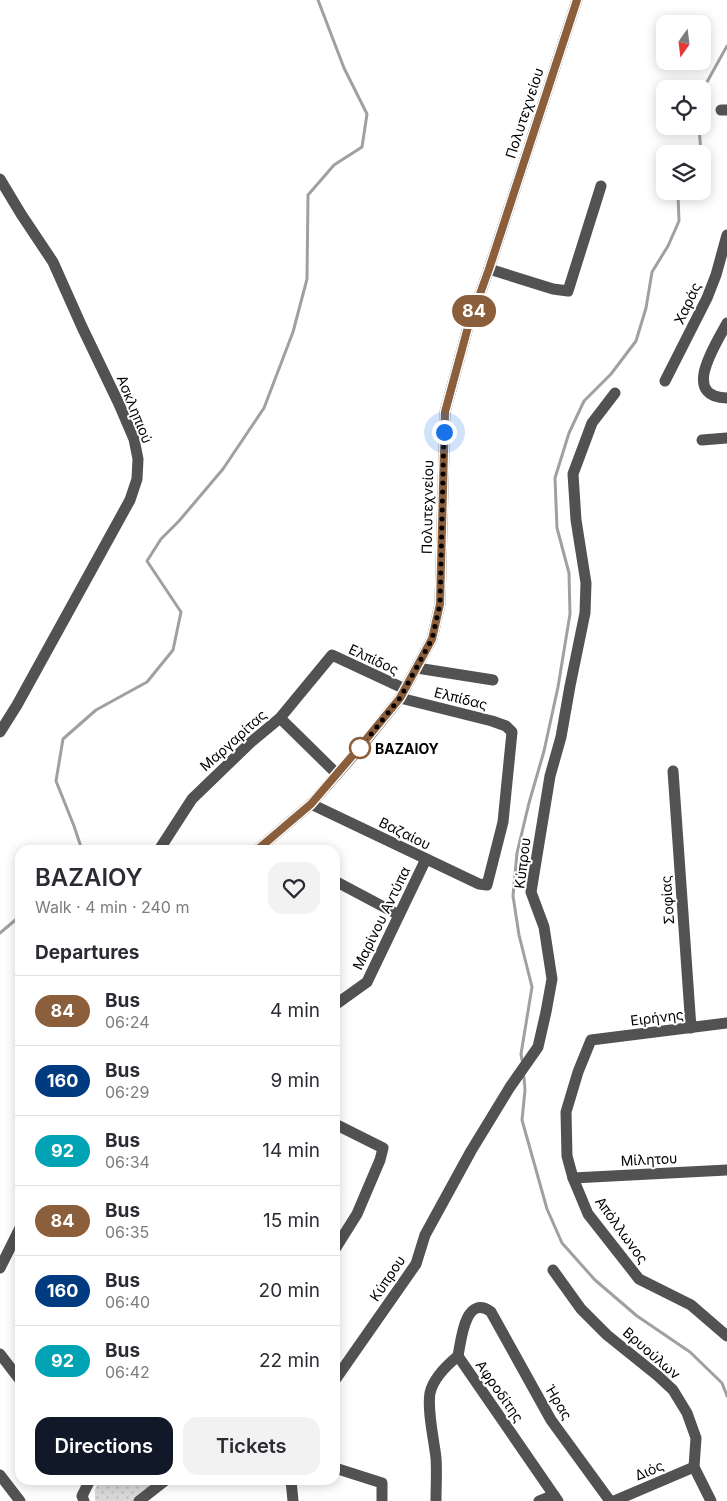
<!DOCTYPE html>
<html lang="en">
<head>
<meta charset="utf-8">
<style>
	body { margin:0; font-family:Inter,sans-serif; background:#f2f2f3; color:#2b2b33; height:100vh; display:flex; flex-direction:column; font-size:19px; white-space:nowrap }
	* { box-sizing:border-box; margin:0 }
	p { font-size:16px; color:#7c7c81 }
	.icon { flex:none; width:28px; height:28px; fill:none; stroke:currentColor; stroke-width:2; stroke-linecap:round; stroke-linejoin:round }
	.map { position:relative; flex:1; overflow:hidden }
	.panel { position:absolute; left:15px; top:845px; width:325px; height:640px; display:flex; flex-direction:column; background:#fff; border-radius:15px; box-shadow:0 2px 12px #0003 }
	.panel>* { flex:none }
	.badge { padding:0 10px; border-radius:16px; font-size:18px; line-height:32px }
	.needle { width:32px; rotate:194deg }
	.buttons { position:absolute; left:656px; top:15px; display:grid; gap:10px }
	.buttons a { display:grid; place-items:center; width:55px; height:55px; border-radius:10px; background:#fff; box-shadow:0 2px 12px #0003; font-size:25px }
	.you { position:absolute; width:25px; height:25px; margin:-12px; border:4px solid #fff; border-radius:50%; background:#1a73e8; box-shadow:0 0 0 8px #1a73e833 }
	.map>.badge { position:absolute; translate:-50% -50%; box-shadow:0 0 0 2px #fff }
	h2 { padding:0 20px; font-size:19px; line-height:45px }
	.round { display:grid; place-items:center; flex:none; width:52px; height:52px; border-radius:15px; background:#f2f2f3 }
	.summary { display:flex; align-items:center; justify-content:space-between; height:85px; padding:0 20px }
	h1 { font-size:24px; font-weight:600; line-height:38px }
	.action { display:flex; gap:10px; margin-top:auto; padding:10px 20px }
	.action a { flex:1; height:58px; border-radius:15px; background:#111827; color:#fff; font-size:20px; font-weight:600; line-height:58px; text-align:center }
	.action a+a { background:#f2f2f3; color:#2b2b33 }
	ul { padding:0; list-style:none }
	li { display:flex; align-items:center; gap:15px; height:70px; padding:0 20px; border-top:1px solid #e1e1e2 }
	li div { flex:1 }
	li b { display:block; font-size:19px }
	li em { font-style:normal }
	li .badge { min-width:55px; font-weight:700; text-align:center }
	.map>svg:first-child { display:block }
	.park { fill:url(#park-dots) }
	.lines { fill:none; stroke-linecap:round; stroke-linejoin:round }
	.stream { stroke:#a0a0a0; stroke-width:3 }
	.minor { stroke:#525252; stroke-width:11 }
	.line-casing { stroke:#fff; stroke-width:11 }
	.line { stroke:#8b5e3c; stroke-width:8 }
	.walk { stroke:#000; stroke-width:5; stroke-dasharray:0 9 }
	.stop-dot { fill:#fff; stroke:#8b5e3c; stroke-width:2.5 }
	.labels { text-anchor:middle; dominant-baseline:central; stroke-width:4; stroke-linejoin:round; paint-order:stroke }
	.street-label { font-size:14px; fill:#000; stroke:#fff }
	.stop-label { font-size:14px; font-weight:bold; fill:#000; stroke:#fff; text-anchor:start }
</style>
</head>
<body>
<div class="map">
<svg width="727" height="1501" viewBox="0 0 727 1501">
	<defs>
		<pattern id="park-dots" width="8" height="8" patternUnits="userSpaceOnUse" patternTransform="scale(1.25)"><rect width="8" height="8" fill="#d9d9d9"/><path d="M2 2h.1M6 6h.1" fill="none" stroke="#b8b8b8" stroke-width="1.8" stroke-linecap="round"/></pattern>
	</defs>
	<rect width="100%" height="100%" fill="#fff"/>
	<!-- park -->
	<path class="park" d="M99,1480H147L153,1487L134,1501H95V1490Z"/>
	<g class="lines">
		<!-- stream -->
		<g class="stream">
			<path d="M702,91L727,46"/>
			<path d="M699,126L701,154"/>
			<path d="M82,850L74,826L56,781L63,739L96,710L147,682L173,650L181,612L147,561L161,539L179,521L223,469L264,408L293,332L307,279L308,195L334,165L362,147L367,114L344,68L318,0"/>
			<path d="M0,933L20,916"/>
			<path d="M522,1060L521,1054L532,987L519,935L513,896L517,853L529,803L544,751L558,687L570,614L569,573L557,528L555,478L569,433L584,401L611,374L636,341L646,308L652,272L668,246L679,221L678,195L681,191"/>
			<path d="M524,1077L525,1090L522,1120L547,1209L562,1243L595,1280L637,1316L690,1352L722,1383L727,1396"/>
		</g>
		<!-- minor -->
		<g class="minor">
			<path d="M721,110H727"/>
			<path d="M0,179L21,214L53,262L82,327L119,404L134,439L138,459L137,479L130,500L17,705L0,732"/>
			<path d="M489,269L553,289L568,291L601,186"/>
			<path d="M727,323C716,344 680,397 727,398"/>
			<path d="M665,381L707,298L716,275L727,235"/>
			<path d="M702,440L727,438"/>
			<path d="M417,668L493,680"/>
			<path d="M280,718L337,774"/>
			<path d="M673,771L691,1028"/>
			<path d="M311,804L479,884L487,885L503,822L512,732L506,726L492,721L400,698"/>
			<path d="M159,850L192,799L250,743L280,718L332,655L405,689"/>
			<path d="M257,850L311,804L359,749L400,698L432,639L440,604L445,412L468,327L489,269L577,0"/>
			<path d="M335,881L399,915"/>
			<path d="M335,1005L367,982L426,859"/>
			<path d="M727,1023L591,1040L578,1072L566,1112L567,1156L573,1178L588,1214L639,1279L691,1305L727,1336"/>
			<path d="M335,1124L383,1148L380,1160L357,1214L335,1249"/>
			<path d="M573,1178L727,1170"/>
			<path d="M0,1268L20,1228"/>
			<path d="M553,1270L581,1309L607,1335L658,1376L673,1390L687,1413L696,1438L694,1467L711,1501"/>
			<path d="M0,1354L20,1380"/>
			<path d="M335,1380L416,1264L425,1235L471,1151L510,1087L538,1047L546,1012L552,979L544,927L531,892L550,776L561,737L570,686L585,613L586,583L576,520L573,474L592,423L615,393"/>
			<path d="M335,1468L382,1483V1501"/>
			<path d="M0,1475L20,1501"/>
			<path d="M291,1480L293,1501"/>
			<path d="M84,1501L82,1496L90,1480"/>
			<path d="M139,1501L166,1480"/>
			<path d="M436,1501C436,1487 437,1472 436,1458C434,1440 427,1410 430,1393C433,1379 447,1365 458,1356"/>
			<path d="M539,1501L554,1495"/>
			<path d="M558,1501L458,1356C461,1341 465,1293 491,1312L551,1420L610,1501"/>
			<path d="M614,1501L694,1467"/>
		</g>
	</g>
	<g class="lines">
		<!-- line casing -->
		<g class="line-casing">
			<path id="line" d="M257,850L311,804L359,748L400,698L432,639L440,604L445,412L468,327L489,269L577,0"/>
		</g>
		<!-- line -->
		<use href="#line" class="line"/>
		<!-- walk -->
		<path class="walk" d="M360,748L400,698L432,639L440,604L444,432"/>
	</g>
	<!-- markers -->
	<circle class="stop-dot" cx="360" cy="748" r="10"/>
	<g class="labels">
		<!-- street labels -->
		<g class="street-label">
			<text transform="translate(524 113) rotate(-72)">Πολυτεχνείου</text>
			<text transform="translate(687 303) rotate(-65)">Χαράς</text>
			<text transform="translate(135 409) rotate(68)">Ασκληπιού</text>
			<text transform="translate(427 507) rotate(-89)">Πολυτεχνείου</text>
			<text transform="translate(374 659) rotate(25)">Ελπίδος</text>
			<text transform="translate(461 698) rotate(14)">Ελπίδας</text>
			<text transform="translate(233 740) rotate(-42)">Μαργαρίτας</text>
			<text transform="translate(405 833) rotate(26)">Βαζαίου</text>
			<text transform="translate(522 863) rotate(-83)">Κύπρου</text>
			<text transform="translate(667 900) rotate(-94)">Σοφίας</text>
			<text transform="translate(381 918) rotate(-64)">Μαρίνου Αντύπα</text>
			<text transform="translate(657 1017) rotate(-7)">Ειρήνης</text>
			<text transform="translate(649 1159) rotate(-3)">Μίλητου</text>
			<text transform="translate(622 1230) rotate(54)">Απόλλωνος</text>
			<text transform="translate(387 1278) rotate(-56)">Κύπρου</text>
			<text transform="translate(652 1353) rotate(41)">Βρυούλων</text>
			<text transform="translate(500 1391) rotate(55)">Αφροδίτης</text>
			<text transform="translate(559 1402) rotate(59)">Ήρας</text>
			<text transform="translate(649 1470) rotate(-23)">Διός</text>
		</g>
		<!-- stop labels -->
		<g class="stop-label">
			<text x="375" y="748">ΒΑΖΑΙΟΥ</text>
		</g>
	</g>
</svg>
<div class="buttons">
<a><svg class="needle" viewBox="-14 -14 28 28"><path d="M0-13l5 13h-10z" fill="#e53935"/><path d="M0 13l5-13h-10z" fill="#7c7c81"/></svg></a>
<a><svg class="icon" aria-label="locate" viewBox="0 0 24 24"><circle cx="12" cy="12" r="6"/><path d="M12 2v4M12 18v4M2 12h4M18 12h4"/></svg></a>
<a><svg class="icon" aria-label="layers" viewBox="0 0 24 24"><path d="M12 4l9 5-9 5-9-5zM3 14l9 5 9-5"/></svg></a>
</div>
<div class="you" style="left:444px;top:432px"></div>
<b class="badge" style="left:474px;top:311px;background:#8b5e3c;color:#fff">84</b>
<section class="panel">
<div class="summary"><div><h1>ΒΑΖΑΙΟΥ</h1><p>Walk · 4 min · 240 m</p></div><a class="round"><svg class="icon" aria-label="heart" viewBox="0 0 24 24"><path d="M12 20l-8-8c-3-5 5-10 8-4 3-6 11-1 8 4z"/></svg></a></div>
<h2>Departures</h2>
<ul>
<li><span class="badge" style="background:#8b5e3c;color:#fff">84</span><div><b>Bus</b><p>06:24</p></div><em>4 min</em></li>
<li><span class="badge" style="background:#003b80;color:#fff">160</span><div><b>Bus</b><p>06:29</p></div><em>9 min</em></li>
<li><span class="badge" style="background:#00a3b4;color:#fff">92</span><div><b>Bus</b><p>06:34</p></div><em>14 min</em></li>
<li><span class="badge" style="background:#8b5e3c;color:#fff">84</span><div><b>Bus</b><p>06:35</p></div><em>15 min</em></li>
<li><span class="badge" style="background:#003b80;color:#fff">160</span><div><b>Bus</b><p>06:40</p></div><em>20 min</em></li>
<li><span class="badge" style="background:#00a3b4;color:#fff">92</span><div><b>Bus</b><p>06:42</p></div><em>22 min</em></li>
</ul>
<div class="action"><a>Directions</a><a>Tickets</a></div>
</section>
</div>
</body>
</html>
